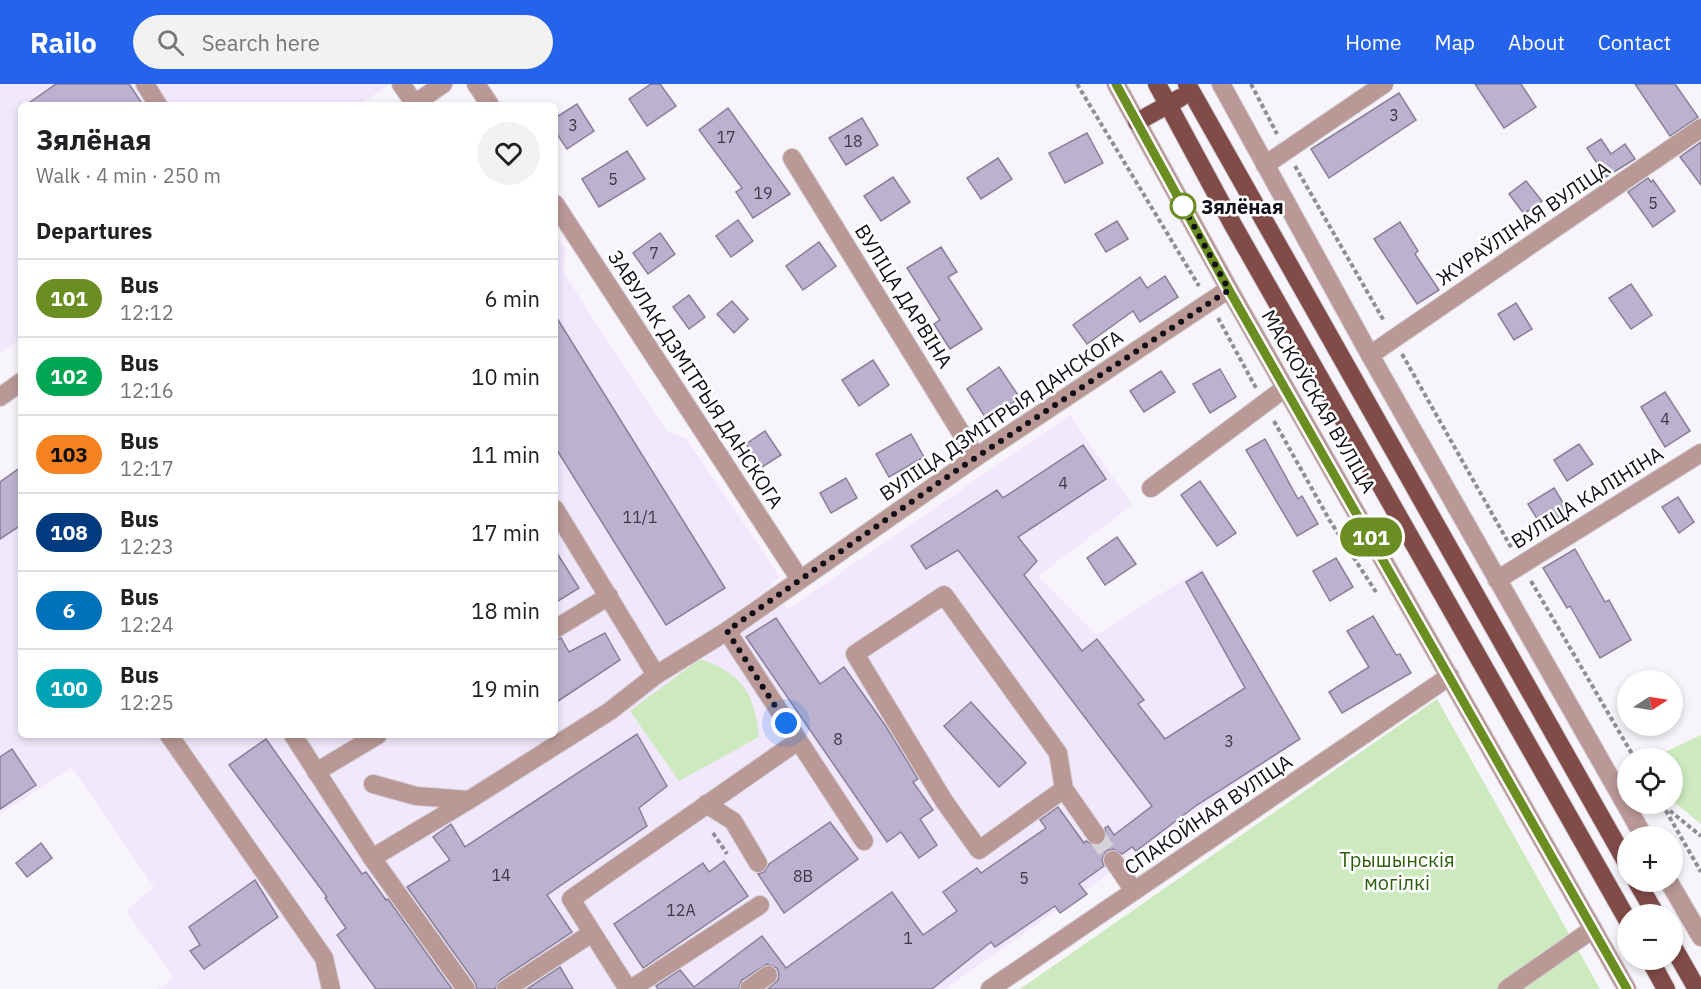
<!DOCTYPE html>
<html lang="en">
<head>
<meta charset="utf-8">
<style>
	body { margin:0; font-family:"IBM Plex Sans",sans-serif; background:#f2f2f2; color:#202124; height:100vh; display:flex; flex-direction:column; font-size:22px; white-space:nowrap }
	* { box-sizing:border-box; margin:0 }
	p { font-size:20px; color:#757577 }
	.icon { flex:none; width:33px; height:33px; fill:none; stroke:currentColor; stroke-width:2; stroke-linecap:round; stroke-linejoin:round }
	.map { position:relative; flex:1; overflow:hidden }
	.drawer { position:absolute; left:18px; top:18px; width:540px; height:636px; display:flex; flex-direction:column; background:#fff; border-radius:9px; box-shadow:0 3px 9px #0003 }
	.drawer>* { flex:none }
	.badge { padding:0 12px; border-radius:20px; font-size:21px; line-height:39px }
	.needle { width:39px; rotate:78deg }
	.controls { position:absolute; left:1617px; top:586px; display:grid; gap:12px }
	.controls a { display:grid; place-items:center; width:66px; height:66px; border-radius:50%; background:#fff; box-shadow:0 3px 9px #0003; font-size:30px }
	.you { position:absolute; width:30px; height:30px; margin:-15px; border:4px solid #fff; border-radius:50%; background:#1a73e8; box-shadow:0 0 0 9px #1a73e833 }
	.map>.badge { position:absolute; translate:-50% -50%; box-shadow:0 0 0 3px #fff }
	h2 { padding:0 18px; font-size:22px; line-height:54px }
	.round { display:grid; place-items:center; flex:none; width:63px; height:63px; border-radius:32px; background:#f2f2f2 }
	.summary { display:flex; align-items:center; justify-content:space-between; height:102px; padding:0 18px }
	h1 { font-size:28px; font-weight:800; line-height:45px }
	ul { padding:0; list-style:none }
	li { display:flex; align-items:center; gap:18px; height:78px; padding:0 18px; border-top:2px solid #e0e0e0 }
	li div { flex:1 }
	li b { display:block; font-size:22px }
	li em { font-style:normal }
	li .badge { min-width:66px; font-weight:700; text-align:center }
	header { display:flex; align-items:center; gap:36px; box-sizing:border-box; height:84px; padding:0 30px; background:#2563eb; color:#fff }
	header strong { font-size:28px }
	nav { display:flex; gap:33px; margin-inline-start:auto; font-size:21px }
	.search { width:420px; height:54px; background:#f2f2f2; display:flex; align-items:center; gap:15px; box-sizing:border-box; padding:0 21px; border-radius:33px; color:#757577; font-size:22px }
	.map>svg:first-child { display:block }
	.industrial { fill:#f2e8fd }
	.green { fill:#cdeabf }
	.building { fill:#bcb2cf; stroke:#897f9b; stroke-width:1.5 }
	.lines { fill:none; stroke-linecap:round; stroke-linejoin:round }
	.minor-tunnel { stroke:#d5d2d9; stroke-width:18; stroke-dasharray:18 9; stroke-linecap:butt }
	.minor-casing { stroke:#d3d0d7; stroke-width:20 }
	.major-casing { stroke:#d3d0d7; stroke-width:20 }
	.path { stroke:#908d95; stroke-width:4; stroke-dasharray:4.5 3; stroke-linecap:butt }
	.minor { stroke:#b99896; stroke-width:18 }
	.major { stroke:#814b48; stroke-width:18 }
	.line-casing { stroke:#fff; stroke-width:14 }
	.line { stroke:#6b8e23; stroke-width:9 }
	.walk { stroke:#130f19; stroke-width:6; stroke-dasharray:0 10.8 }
	.stop-dot { fill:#fff; stroke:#6b8e23; stroke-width:3 }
	.labels { text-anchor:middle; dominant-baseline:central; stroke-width:5; stroke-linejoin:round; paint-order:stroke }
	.number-label { font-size:16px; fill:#3d3846 }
	.stop-label { font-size:20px; font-weight:bold; fill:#130f19; stroke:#fff; text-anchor:start }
	.street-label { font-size:20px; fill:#130f19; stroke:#fff }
	.park-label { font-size:20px; fill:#305e0f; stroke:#fff }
</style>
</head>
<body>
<header>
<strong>Railo</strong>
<div class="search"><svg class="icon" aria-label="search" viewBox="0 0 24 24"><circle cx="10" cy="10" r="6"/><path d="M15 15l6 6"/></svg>Search here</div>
<nav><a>Home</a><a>Map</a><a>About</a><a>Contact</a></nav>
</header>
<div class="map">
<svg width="1701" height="905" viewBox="0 0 1701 905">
	<rect width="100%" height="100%" fill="#f7f5fb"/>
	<!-- industrial -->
	<g class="industrial">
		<path d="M0,0H390L359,21H21V255L0,269Z"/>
		<path d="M555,151L566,167L563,188L667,348L686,354L780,493L771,500L788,525L1070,331L1132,421L1038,492L1096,551L1202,484L1300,655L945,905H158L174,894L126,827L154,803L72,684L0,730V398L21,383V651H555Z"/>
	</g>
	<!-- green -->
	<g class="green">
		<path d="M700,575C743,590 754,609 759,653L679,697L630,627Z"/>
		<path d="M1437,615L1600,905H1020Z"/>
		<path d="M1701,651V740L1673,717L1672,675H1650Z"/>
	</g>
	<!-- building -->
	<g class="building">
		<path d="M56,0H129L143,21H26Z"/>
		<path d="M651,0H660L676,22L647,42L629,15Z"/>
		<path d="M1475,0H1521L1536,23L1504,44Z"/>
		<path d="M1635,0H1675L1698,33L1670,52Z"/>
		<path d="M1399,9L1416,36L1329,94L1311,65Z"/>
		<path d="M577,20L594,47L567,65L555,47V34Z"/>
		<path d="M728,24L790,110L753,134L736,108L742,104L699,46Z"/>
		<path d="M862,34L878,61L846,81L829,54Z"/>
		<path d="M1087,49L1103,79L1065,99L1049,69Z"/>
		<path d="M1601,55L1611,70L1625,60L1635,75L1606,93L1587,64Z"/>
		<path d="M1701,58V101L1680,73Z"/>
		<path d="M627,67L645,95L599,123L582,95Z"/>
		<path d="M998,74L1012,95L981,115L967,94Z"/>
		<path d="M893,93L910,118L881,137L864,112Z"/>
		<path d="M1648,94L1651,98L1653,96L1675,127L1653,143L1628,108Z"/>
		<path d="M1526,97L1542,117L1524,130L1509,110Z"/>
		<path d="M738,136L753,157L731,173L716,152Z"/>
		<path d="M1117,137L1128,155L1106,168L1095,150Z"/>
		<path d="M1400,138L1418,167L1415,170L1439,206L1417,220L1374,155Z"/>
		<path d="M660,149L675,170L648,190L633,169Z"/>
		<path d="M819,158L836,182L803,206L786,182Z"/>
		<path d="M941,163L957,188L948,193L982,245L950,265L934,240L940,236L907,184Z"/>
		<path d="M1165,192L1178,213L1140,238L1133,227L1087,260L1073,241L1140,193L1147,204Z"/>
		<path d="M1631,200L1652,231L1631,245L1609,214Z"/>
		<path d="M689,211L705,233L689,245L673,223Z"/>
		<path d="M732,217L748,235L734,249L717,230Z"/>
		<path d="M1516,219L1532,245L1514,256L1498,230Z"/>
		<path d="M555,231L725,504L666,541L555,363Z"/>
		<path d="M873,276L889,301L859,322L842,296Z"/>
		<path d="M999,283L1020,314L987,336L967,305Z"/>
		<path d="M1220,285L1236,313L1210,329L1193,300Z"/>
		<path d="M1161,287L1175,308L1144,328L1130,307Z"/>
		<path d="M1665,308L1690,347L1665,363L1641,323Z"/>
		<path d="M765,347L781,371L762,383L746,360Z"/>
		<path d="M911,350L924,373L889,393L876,370Z"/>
		<path d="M1265,355L1298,415L1302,412L1318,440L1297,452L1246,366Z"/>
		<path d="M1579,360L1593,380L1567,397L1554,376Z"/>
		<path d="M1083,361L1106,395L1018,453L1037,477L1024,491L1082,567L1097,555L1144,616L1138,620L1165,655L1245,604L1186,498L1202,488L1300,655L1197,721L1136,767L1132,763L1122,770L1113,765L1106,767L1102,776L1104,782L1079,800L1087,810L1060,829L1055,822L995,863L991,858L932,905H768L778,896L779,890L777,884L767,880L742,896L738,905H658L656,902L680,886L694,903L762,852L786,884L892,808L923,851L957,827L943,808L977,784L981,789L1046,744L1040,736L1058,723L1084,759L1086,757L1096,762L1106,756L1105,744L1108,742L1114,751L1152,722L958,466L926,485L911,462L997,406L1003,414Z"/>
		<path d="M21,383V441L0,455V398Z"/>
		<path d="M846,394L857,414L831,429L820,409Z"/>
		<path d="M1200,397L1236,449L1217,462L1181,411Z"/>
		<path d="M1554,404L1568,427L1542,443L1528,420Z"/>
		<path d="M1678,413L1694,438L1679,449L1662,423Z"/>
		<path d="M1117,453L1136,480L1105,501L1087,474Z"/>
		<path d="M1575,465L1605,518L1609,516L1631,556L1600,574L1570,522L1567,524L1543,484Z"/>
		<path d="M555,466L579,504L555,519Z"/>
		<path d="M1336,474L1353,503L1330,517L1313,487Z"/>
		<path d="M1373,532L1396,571L1400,570L1411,589L1342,629L1329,608L1369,583L1347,547Z"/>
		<path d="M776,534L820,600L844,583L885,641L918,695L913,698L933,726L920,735L937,761L919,774L901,748L887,758L746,553Z"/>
		<path d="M605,549L620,576L555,619V556L561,554L569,568Z"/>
		<path d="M971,618L1026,679L999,703L944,642Z"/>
		<path d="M637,650L667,702L639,724L647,742L547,811L572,848L500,896L495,905H477L475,898L407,803L450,776L433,753L451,740L465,763Z"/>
		<path d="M266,655L362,790L366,788L386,816L388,815L452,905H376L337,851L346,844L325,814L327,813L229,681Z"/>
		<path d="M12,665L36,701L0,725V673Z"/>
		<path d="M830,738L858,775L784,829L758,790L764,788L769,780Z"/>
		<path d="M41,759L52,774L27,793L16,779Z"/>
		<path d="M724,777L748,812L643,884L614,840L703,779L709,788Z"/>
		<path d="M255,796L278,833L204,885L190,867L200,861L189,843Z"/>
		<path d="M560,883L573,905H527Z"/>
	</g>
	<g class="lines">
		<!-- minor-tunnel -->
		<path class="minor-tunnel" d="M1096,751L1113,776"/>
		<!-- minor casing -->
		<g class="minor-casing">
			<g id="minor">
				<path d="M145,0L158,21"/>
				<path d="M401,0L415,20"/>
				<path d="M476,0L490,21"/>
				<path d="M1116,0L1229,205L1627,905"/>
				<path d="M1221,0L1370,271L1644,753"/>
				<path d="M413,21L443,0"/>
				<path d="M792,74L976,373"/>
				<path d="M1265,81L1384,0"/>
				<path d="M555,120L799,494"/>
				<path d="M1370,271L1701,44"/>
				<path d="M0,313L21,298"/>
				<path d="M1151,404L1285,304"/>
				<path d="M555,425L656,591"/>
				<path d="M1497,496L1701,369"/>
				<path d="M555,545L609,512"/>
				<path d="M727,547L864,757"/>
				<path d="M169,651L324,874L331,905"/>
				<path d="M293,651L372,774L469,716"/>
				<path d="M316,688L378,651"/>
				<path d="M373,700L416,712L469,716L610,627L656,591L727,547L976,373L1229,205"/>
				<path d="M1064,705L979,766L944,717L855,570L944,511L1058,669L1064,705L1096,751"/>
				<path d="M706,720L733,737L758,779"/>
				<path d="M372,774L466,905"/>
				<path d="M1113,776L1134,807"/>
				<path d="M1669,798L1701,853"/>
				<path d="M506,905L592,849"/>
				<path d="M628,905L571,815L798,657"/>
				<path d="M631,905L760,821"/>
				<path d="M749,905L768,891"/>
				<path d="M990,905L1450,592"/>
				<path d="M1507,905L1593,845"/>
			</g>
		</g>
		<!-- major casing -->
		<g class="major-casing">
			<g id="major">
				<path d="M1157,0L1233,141L1628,837"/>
				<path d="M1187,0L1628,781"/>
				<path d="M1137,38L1180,14"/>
				<path d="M1637,798L1656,831"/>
				<path d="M1672,861L1697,905"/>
				<path d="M1650,876L1666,905"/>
			</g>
		</g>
		<!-- path -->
		<g class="path">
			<path d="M1077,0L1199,202"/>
			<path d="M1251,0L1277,50"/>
			<path d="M1295,82L1384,237"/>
			<path d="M1218,234L1256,304"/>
			<path d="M1402,270L1512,465"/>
			<path d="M1274,337L1330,437L1376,508"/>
			<path d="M1531,497L1635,675"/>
			<path d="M1662,720L1701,788"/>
			<path d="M1664,722L1701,752"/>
			<path d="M713,749L727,770"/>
		</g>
		<!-- minor -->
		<use href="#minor" class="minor"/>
		<!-- major -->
		<use href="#major" class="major"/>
	</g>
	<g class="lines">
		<!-- line casing -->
		<g class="line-casing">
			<path id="line" d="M1116,0L1229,206L1627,905"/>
		</g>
		<!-- line -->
		<use href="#line" class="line"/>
		<!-- walk -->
		<path class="walk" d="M786,639L727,547L957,386L1229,206L1183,122"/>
	</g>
	<!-- markers -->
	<circle class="stop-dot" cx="1183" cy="122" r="12"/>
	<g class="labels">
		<!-- number labels -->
		<g class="number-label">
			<text x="1394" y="31">3</text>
			<text x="573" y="41">3</text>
			<text x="726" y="53">17</text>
			<text x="853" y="57">18</text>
			<text x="613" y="95">5</text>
			<text x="763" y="109">19</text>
			<text x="1653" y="119">5</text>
			<text x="654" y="169">7</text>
			<text x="1665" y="335">4</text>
			<text x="1063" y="399">4</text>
			<text x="640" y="433">11/1</text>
			<text x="838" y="655">8</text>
			<text x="1229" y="657">3</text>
			<text x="501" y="791">14</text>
			<text x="803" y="792">8В</text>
			<text x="1024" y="794">5</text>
			<text x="681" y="826">12А</text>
			<text x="908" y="854">1</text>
		</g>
		<!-- stop labels -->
		<g class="stop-label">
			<text x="1201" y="122">Зялёная</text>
		</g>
		<!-- street labels -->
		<g class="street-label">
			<text transform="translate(1523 139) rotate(-34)">ЖУРАЎЛІНАЯ ВУЛІЦА</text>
			<text transform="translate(904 212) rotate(58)">ВУЛІЦА ДАРВІНА</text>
			<text transform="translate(696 295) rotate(57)">ЗАВУЛАК ДЗМІТРЫЯ ДАНСКОГА</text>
			<text transform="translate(1319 317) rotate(60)">МАСКОЎСКАЯ ВУЛІЦА</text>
			<text transform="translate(1001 331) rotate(-34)">ВУЛІЦА ДЗМІТРЫЯ ДАНСКОГА</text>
			<text transform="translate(1587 413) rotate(-32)">ВУЛІЦА КАЛІНІНА</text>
			<text transform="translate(1208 730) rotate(-34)">СПАКОЙНАЯ ВУЛІЦА</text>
		</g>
		<!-- park labels -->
		<g class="park-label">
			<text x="1397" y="775">Трышынскія<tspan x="1397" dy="23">могілкі</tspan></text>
		</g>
	</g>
</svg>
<div class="controls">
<a><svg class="needle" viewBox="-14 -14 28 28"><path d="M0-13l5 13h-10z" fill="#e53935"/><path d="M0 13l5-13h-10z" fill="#757577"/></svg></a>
<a><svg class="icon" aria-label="locate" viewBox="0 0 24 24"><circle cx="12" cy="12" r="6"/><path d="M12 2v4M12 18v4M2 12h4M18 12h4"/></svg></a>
<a>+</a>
<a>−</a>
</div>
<div class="you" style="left:786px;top:639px"></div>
<b class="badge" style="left:1371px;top:453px;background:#6b8e23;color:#fff">101</b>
<section class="drawer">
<div class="summary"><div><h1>Зялёная</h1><p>Walk · 4 min · 250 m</p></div><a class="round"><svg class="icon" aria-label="heart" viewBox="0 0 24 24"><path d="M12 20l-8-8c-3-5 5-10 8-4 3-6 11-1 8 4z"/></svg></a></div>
<h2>Departures</h2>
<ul>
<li><span class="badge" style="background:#6b8e23;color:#fff">101</span><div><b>Bus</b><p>12:12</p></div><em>6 min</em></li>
<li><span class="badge" style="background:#00a651;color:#fff">102</span><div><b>Bus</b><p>12:16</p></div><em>10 min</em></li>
<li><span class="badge" style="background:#f58220;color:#111">103</span><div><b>Bus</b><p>12:17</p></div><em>11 min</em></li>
<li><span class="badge" style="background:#003b80;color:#fff">108</span><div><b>Bus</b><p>12:23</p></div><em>17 min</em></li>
<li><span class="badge" style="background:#0072bc;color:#fff">6</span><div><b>Bus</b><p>12:24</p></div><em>18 min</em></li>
<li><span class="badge" style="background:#00a3b4;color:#fff">100</span><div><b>Bus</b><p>12:25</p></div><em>19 min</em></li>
</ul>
</section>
</div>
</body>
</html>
